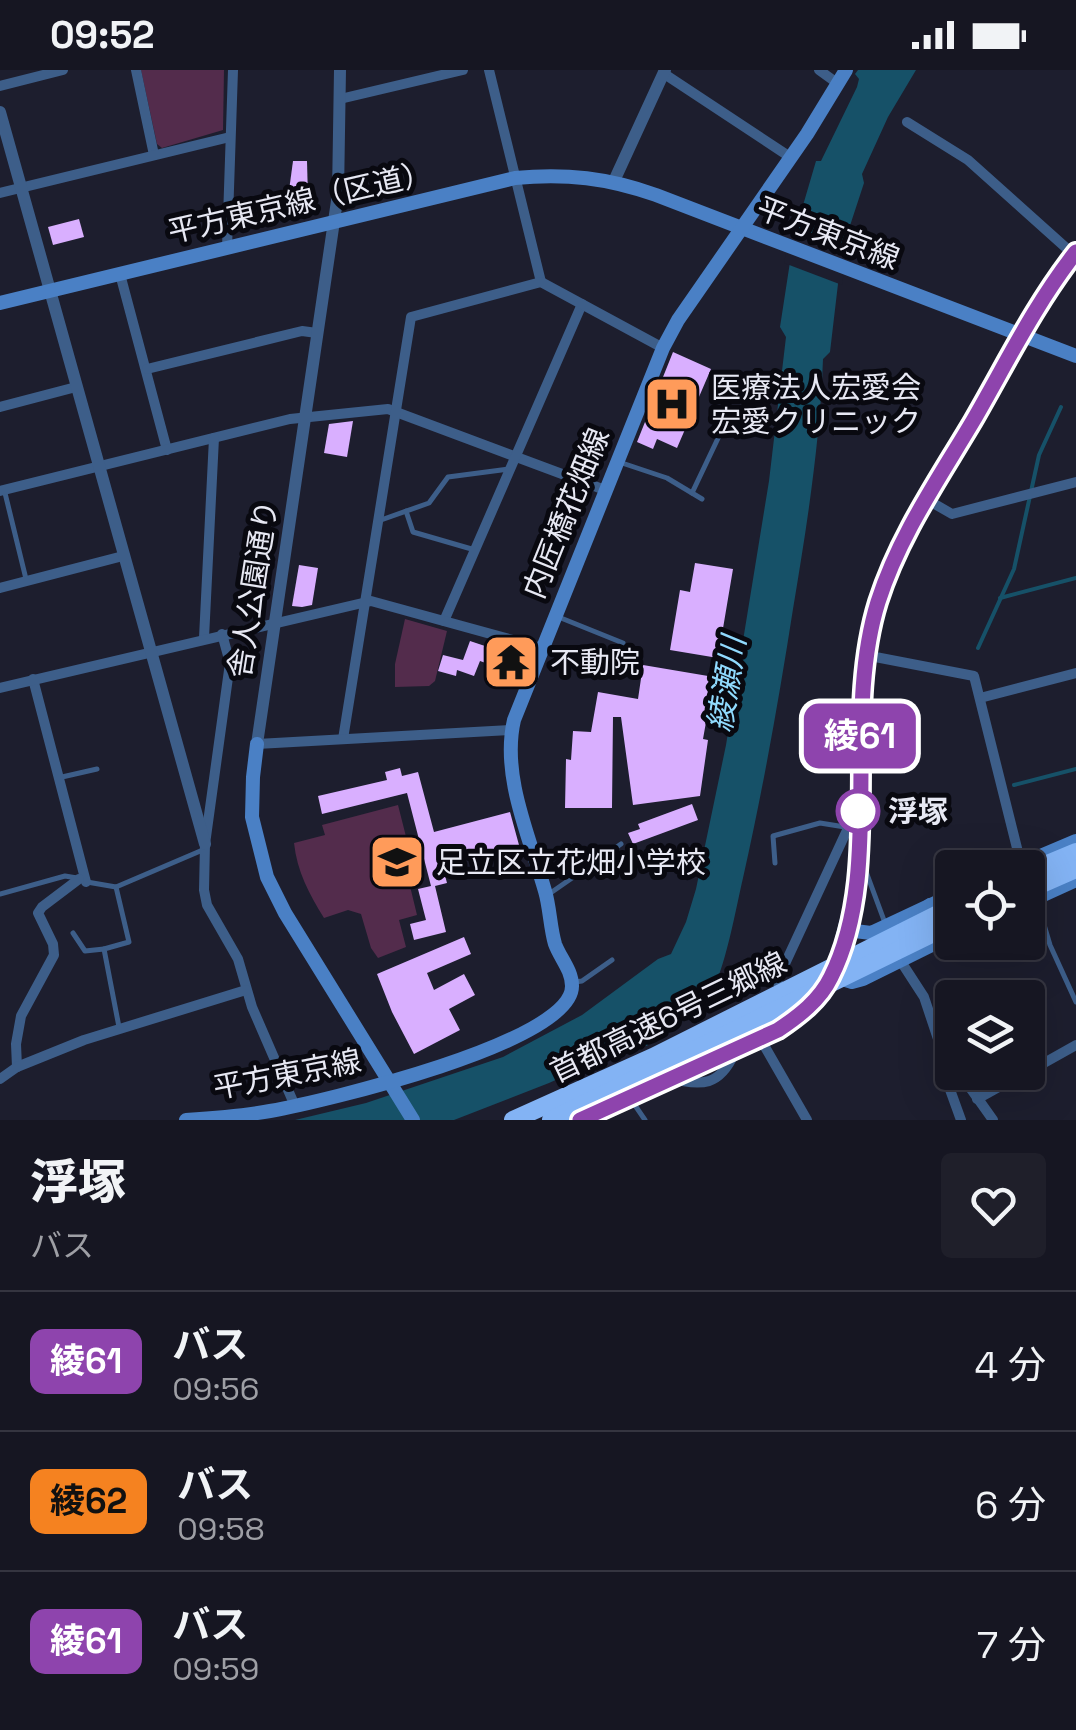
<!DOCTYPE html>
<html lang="ja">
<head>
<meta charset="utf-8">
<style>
	body { margin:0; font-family:"Space Grotesk","Noto Sans JP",sans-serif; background:#1f1f2a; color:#f1f3f6; height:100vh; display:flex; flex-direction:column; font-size:38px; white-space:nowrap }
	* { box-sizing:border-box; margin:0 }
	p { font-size:32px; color:#9e9fa5 }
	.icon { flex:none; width:55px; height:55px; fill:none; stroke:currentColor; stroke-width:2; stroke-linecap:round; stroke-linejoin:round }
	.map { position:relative; height:1050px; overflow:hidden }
	.panel { display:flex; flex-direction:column; background:#161622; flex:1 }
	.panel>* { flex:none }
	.badge { padding:0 20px; border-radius:15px; font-size:35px; line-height:65px }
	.tools { position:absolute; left:935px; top:780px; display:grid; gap:20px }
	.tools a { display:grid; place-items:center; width:110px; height:110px; border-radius:10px; background:#161622; box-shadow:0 10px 40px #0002,0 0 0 2px #353540; font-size:50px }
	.map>.badge { position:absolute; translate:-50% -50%; box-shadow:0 0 0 5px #fff }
	.round { display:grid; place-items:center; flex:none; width:105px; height:105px; border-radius:10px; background:#1f1f2a }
	.headline { display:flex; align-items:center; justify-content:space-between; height:170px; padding:0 30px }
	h1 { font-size:48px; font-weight:800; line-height:75px }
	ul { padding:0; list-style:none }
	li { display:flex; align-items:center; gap:30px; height:140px; padding:0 30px; border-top:2px solid #353540 }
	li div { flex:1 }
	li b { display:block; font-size:38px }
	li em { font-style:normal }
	li .badge { min-width:110px; font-weight:700; text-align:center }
	.status { display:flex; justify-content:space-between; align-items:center; height:70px; padding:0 50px; background:#161622; direction:ltr }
	.status svg { height:28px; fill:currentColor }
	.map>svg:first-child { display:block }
	.green { fill:#532c4c }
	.water { fill:#165168 }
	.pier { fill:#1d1e2e }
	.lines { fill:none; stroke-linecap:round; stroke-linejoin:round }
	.stream { stroke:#165168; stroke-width:4 }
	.building { fill:#d9afff }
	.service { stroke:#3d5e89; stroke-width:5 }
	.minor { stroke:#3d5e89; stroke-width:10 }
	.tertiary { stroke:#3d5e89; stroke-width:12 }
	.secondary { stroke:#4a80c5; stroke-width:14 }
	.motorway { stroke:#83b3f4; stroke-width:18 }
	.motorway-bridge { stroke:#83b3f4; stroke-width:18 }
	.line-casing { stroke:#fff; stroke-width:22 }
	.line { stroke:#8e44ad; stroke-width:15 }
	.stop-dot { fill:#fff; stroke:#8e44ad; stroke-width:5 }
	.labels { text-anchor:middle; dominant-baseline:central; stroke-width:10; stroke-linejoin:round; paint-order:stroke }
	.street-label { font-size:30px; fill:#e7e8f3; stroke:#090910 }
	.poi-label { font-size:30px; fill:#e7e8f3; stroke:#090910; text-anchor:start }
	.stop-label { font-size:30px; font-weight:bold; fill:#e7e8f3; stroke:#090910; text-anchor:start }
	.water-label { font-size:32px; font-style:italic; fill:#90dafd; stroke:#090910 }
</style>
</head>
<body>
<div class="status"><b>09:52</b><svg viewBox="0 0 49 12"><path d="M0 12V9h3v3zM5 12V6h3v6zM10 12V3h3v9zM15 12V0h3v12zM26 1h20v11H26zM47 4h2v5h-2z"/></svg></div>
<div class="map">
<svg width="1076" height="1050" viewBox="0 0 1076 1050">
	<rect width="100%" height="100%" fill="#1d1e2e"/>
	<!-- green -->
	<g class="green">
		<path d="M141,0H224L223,60L162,78L157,74Z"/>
		<path d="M405,549L447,561L435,611L429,616L395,617V594Z"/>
		<path d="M398,735L417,810L409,812L417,845L399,850L406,877L378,888L371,878L361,844L348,840L324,848C309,824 297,801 294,773L325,765L322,755Z"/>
	</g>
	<!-- water -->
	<path class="water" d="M858,0H916L888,47L862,104L864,113L842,180L830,282L823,289C820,373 807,455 793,539C779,629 763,719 743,808C737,833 724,907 709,925C692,947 663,947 647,976L639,972L549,1013L454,1050H295L366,1033L503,987L582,945L658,889L671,884L686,852L696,819L726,675L769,411L786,267L780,257L794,166L816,91H821L857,17L859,9L855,4Z"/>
	<!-- pier -->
	<path class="pier" d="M791,159L847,181L842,215L784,193Z"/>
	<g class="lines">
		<!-- stream -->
		<g class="stream">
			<path d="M1000,528L1076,508"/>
			<path d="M978,578L1014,499L1039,385L1061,337"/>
			<path d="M1014,715L1076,699"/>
		</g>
	</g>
	<!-- building -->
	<g class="building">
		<path d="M293,91H307L308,128H288Z"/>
		<path d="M79,149L84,167L53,175L48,157Z"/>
		<path d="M673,282L711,299L677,378L657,369L653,379L637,372Z"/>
		<path d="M353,351L347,387L324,383L329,354Z"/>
		<path d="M695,493L733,499L718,588L670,580L680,520L690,522Z"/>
		<path d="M299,495L318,498L312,535L302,537L292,536Z"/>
		<path d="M470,571L488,577L490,573L526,585L517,607L512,605L510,609L499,604L497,597L480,591L474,606L457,600L456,606L438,601L443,585L463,590Z"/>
		<path d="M643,595L714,607L703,669L708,670L700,726L633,735L621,647H613L612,738H565L566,689L571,690L573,661L591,662L598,622L638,629Z"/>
		<path d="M400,698L402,706L418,702L434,762L510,742L519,775L442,794L447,813L435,816L446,862L414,870L410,854L426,850L418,819L431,816L407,723L322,744L318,726L387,710L385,702Z"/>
		<path d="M692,734L698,750L633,774L628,763L640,759L638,754Z"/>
		<path d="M464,867L471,884L427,903L434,920L464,904L475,925L449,939L460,960L414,984L392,942L377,904Z"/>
	</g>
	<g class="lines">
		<!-- service -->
		<g class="service">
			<path d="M619,392L667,408L702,429"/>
			<path d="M5,423L26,509"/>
			<path d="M692,423L721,362"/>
			<path d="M406,441L413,462L475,480"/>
			<path d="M381,450L429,433L448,407L509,399"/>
			<path d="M556,546L623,573"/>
			<path d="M62,707L97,699"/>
			<path d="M861,788L885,853"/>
			<path d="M775,793L773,766L820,753L845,757"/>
			<path d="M87,812L116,817L205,779"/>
			<path d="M116,817L129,872L104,879L119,957"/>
			<path d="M0,824L65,806L77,808"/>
			<path d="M549,824L621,774"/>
			<path d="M1037,831L1050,875L1076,932"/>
			<path d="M73,863L85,881L104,879"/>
			<path d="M575,912L582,911L612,890"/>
			<path d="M630,1028L645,1050"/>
		</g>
		<!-- minor -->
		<g class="minor">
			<path d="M136,0L154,85"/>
			<path d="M489,0L541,212"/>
			<path d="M819,0L837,13"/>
			<path d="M663,3L790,87"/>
			<path d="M0,16L63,0"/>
			<path d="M340,29L463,0"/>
			<path d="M907,52L968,90L1074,185"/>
			<path d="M0,123L230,67"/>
			<path d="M227,178L233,0"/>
			<path d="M120,204L167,380"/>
			<path d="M147,299L302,261L317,263"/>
			<path d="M0,337L76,317"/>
			<path d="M0,421L290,349L388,339L605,420"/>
			<path d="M926,429L952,444L1076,412"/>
			<path d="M0,518L123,486"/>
			<path d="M444,551L582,234"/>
			<path d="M222,564L230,593L205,774L204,820L207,835L238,889L252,937L295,1036"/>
			<path d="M204,568L214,368"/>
			<path d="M865,585L974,606L1021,794"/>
			<path d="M33,609L86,812"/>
			<path d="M0,618L371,531L542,578"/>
			<path d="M980,628L1076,603"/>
			<path d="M343,669L411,247L541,212L663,278"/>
			<path d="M257,674L511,660"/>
			<path d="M900,890L924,927L941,978L944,1003L961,1050"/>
			<path d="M783,924L777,911L848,758L858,755"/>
			<path d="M761,970L807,1050"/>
			<path d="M17,997L16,974L21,946L54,885L53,874L38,843L42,837L79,809"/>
			<path d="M959,1002L993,1050"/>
			<path d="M1028,1002L1076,975"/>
			<path d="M668,1008C702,1017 720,1016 735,982"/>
			<path d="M0,1009L17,997L84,970L246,920"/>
			<path d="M977,1029L1026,1002"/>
		</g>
		<!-- tertiary -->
		<g class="tertiary">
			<path d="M0,42L205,774"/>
			<path d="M614,111L665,0"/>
			<path d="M1021,267L1053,212L1076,182"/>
			<path d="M257,674L338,124L340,0"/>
		</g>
		<!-- secondary -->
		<g class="secondary">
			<path d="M0,233L515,108C566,103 608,108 656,125L1076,286"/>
			<path d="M257,674L253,707L252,747L267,807L285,843L413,1050"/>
			<path d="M1012,798L1076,771"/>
			<path d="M1028,832L1076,810"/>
			<path d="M906,853L930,835"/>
			<path d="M847,860L871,863L952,825"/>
			<path d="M834,901L856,814L861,618L871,558L879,529L910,456L1021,267"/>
			<path d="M839,908L852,912L863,909L952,865"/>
			<path d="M186,1050C215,1048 242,1046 270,1041C320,1032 573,973 572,916C572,900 560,888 555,874C550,857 550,838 545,821C530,768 501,706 514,650L663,278L678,250L807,64L846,0"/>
			<path d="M580,1050C608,1037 635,1022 664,1010C720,986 786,971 823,919"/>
		</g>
		<!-- motorway -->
		<g class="motorway">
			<path d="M1028,802L1076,782"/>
			<path d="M1028,820L1076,799"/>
		</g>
		<!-- motorway-bridge -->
		<g class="motorway-bridge">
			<path d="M513,1050L653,987L952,837"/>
			<path d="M551,1050L952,854"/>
		</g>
	</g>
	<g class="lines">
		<!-- line casing -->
		<g class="line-casing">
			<path id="line" d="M580,1050L778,960C799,946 820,930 831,907C885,800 841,651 878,532C899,466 938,410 973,351C1006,294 1035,234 1076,182"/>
		</g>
		<!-- line -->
		<use href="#line" class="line"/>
	</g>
	<!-- icons -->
	<defs>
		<g id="hospital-square" transform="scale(2.875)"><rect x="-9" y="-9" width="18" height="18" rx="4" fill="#ff9b5a" stroke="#090910"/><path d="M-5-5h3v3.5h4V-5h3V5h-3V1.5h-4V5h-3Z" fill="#111"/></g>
		<g id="temple-square" transform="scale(2.875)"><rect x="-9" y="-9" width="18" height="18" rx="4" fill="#ff9b5a" stroke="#090910"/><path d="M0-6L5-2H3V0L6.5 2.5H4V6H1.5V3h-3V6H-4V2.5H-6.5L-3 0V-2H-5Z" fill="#111"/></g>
		<g id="school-square" transform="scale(2.875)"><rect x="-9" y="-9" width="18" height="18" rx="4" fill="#ff9b5a" stroke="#090910"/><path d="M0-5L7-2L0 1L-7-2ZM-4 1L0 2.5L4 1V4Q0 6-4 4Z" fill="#111"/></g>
	</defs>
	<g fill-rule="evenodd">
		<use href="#hospital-square" x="672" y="334"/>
		<use href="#temple-square" x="511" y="592"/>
		<use href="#school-square" x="397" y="792"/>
	</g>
	<!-- markers -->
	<circle class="stop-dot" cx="858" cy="741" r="20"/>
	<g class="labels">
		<!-- street labels -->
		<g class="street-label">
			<text transform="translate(300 132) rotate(-13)">平方東京線（区道）</text>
			<text transform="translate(828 163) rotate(21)">平方東京線</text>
			<text transform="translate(566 443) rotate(-68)">内匠橋花畑線</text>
			<text transform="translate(253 519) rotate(-81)">舎人公園通り</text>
			<text transform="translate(668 947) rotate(-26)">首都高速6号三郷線</text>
			<text transform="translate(287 1004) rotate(-11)">平方東京線</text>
		</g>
		<!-- poi labels -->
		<g class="poi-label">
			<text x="711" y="317">医療法人宏愛会<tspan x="711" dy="34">宏愛クリニック</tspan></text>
			<text x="550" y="592">不動院</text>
			<text x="436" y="792">足立区立花畑小学校</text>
		</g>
		<!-- stop labels -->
		<g class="stop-label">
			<text x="888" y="741">浮塚</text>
		</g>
		<!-- water labels -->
		<g class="water-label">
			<text transform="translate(727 614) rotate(-81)">綾瀬川</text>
		</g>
	</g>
</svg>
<div class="tools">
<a><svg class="icon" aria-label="locate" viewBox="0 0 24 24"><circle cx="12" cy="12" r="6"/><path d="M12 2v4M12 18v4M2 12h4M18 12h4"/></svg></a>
<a><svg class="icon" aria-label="layers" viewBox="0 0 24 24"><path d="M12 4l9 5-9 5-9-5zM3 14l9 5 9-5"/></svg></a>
</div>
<b class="badge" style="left:860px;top:666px;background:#8e44ad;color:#fff">綾61</b>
</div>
<section class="panel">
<div class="headline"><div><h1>浮塚</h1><p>バス</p></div><a class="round"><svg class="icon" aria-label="heart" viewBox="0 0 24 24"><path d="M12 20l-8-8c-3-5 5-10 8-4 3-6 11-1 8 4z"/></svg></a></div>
<ul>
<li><span class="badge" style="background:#8e44ad;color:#fff">綾61</span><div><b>バス</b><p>09:56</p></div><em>4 分</em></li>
<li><span class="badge" style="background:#f58220;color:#111">綾62</span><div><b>バス</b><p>09:58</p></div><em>6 分</em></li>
<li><span class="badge" style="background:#8e44ad;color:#fff">綾61</span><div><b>バス</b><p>09:59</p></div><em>7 分</em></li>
</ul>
</section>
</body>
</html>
